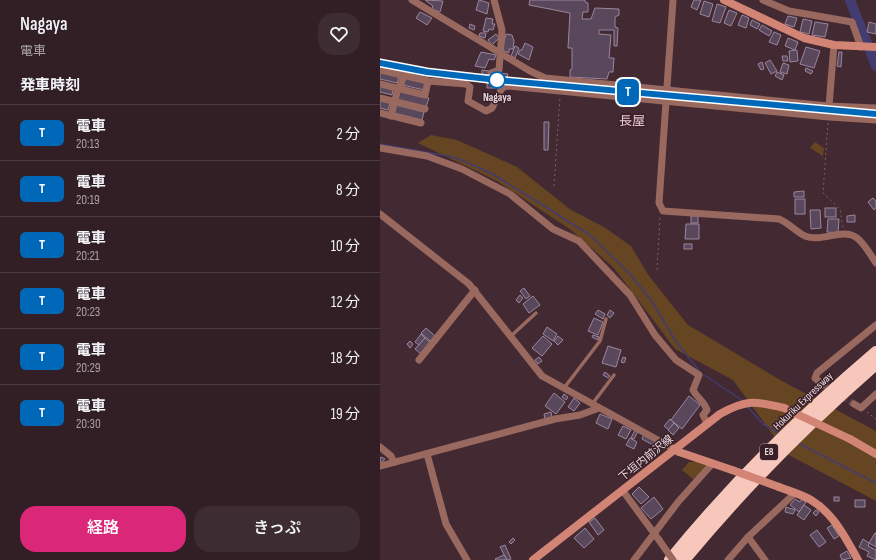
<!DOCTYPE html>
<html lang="ja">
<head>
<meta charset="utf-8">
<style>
	body { margin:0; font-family:"Sofia Sans Condensed","Noto Sans JP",sans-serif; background:#3d2c32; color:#f1f3f6; height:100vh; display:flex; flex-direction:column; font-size:15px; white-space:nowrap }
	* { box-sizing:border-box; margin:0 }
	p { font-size:13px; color:#a8a2a7 }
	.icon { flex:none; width:22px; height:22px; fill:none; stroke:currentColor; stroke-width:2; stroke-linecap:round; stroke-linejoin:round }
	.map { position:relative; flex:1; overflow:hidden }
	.drawer { display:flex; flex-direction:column; background:#321f26; width:380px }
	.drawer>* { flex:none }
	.badge { padding:0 8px; border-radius:6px; font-size:14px; line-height:26px }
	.map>.badge { position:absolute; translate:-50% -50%; box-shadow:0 0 0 2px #fff }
	h2 { padding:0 20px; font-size:15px; line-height:36px }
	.round { display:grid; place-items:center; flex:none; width:42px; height:42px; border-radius:16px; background:#3d2c32 }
	.summary { display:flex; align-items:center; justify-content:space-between; height:68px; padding:0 20px }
	h1 { font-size:19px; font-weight:600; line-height:30px }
	.button { display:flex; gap:8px; margin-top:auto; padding:8px 20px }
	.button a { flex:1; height:46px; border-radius:16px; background:#db2777; color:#fff; font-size:16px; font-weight:600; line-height:46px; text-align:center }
	.button a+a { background:#3d2c32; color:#f1f3f6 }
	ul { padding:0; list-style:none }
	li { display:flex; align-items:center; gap:12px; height:56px; padding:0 20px; border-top:1px solid #4d3d43 }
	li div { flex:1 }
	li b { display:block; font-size:15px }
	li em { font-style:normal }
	li .badge { min-width:44px; font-weight:700; text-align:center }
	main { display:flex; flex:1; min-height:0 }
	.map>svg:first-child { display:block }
	.green { fill:#664522 }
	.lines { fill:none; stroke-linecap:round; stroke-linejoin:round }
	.stream { stroke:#423c70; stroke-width:1.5 }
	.river { stroke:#423c70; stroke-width:10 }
	.building { fill:#59475c; stroke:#9a869d }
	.street-tunnel { stroke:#5c434c; stroke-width:7; stroke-dasharray:7 3.5; stroke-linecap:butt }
	.path { stroke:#7b636b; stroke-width:1; stroke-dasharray:2 3; stroke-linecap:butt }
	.lane { stroke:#99685e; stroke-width:3.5 }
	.street { stroke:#99685e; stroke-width:7 }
	.secondary { stroke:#d28575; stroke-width:8 }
	.highway { stroke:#f8c7bc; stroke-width:12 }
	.rail { stroke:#9b858c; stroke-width:1.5; stroke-dasharray:8 4; stroke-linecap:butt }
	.street-bridge { stroke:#99685e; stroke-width:7 }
	.secondary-bridge { stroke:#d28575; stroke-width:8 }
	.line-casing { stroke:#fff; stroke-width:9 }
	.line { stroke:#0068b9; stroke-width:6 }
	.stop-dot { fill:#fff; stroke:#0068b9; stroke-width:2 }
	.labels { text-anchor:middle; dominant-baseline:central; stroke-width:3; stroke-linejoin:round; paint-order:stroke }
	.shield { fill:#381f28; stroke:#b5a1a7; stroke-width:1 }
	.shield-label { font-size:10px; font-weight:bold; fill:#ebd9de }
	.stop-label { font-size:11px; font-weight:bold; fill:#ebd9de; stroke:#381f28 }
	.street-label { font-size:11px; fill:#ebd9de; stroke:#381f28 }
	.quarter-label { font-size:13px; fill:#e8c6d1; stroke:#381f28 }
</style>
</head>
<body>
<main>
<section class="drawer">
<div class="summary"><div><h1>Nagaya</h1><p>電車</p></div><a class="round"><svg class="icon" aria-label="heart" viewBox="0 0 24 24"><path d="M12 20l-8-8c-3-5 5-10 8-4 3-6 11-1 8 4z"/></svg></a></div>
<h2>発車時刻</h2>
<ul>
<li><span class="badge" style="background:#0068b9;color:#fff">T</span><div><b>電車</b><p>20:13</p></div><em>2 分</em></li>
<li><span class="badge" style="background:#0068b9;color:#fff">T</span><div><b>電車</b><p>20:19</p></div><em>8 分</em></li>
<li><span class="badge" style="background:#0068b9;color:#fff">T</span><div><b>電車</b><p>20:21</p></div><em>10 分</em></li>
<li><span class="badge" style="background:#0068b9;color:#fff">T</span><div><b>電車</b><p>20:23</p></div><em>12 分</em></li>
<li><span class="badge" style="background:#0068b9;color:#fff">T</span><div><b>電車</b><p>20:29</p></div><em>18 分</em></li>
<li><span class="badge" style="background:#0068b9;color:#fff">T</span><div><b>電車</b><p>20:30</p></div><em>19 分</em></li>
</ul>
<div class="button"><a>経路</a><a>きっぷ</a></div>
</section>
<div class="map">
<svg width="496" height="560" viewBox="0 0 496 560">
	<rect width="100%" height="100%" fill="#432932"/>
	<!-- green -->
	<g class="green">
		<path d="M51,135L77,140L137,167L191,210L224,227L251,246L269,276L308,325L402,381L496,431V501L407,454L353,380L295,349L234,268L191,230L117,181L38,143Z"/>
		<path d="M435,142L444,148L443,156L430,148Z"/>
		<path d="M309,462H316L327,465L314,480L302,470Z"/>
	</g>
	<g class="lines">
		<!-- stream -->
		<g class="stream">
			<path d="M0,144L73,157L86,162L113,174L210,235L249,273L271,300L297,343L321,373L363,401"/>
			<path d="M368,407L383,424L400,434"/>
			<path d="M418,443L496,483"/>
		</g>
		<!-- river -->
		<path class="river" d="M470,0L496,66"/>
	</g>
	<!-- building -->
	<g class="building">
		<path d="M45,0L63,1L60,12L52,9L53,6Z"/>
		<path d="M99,0L109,3L107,14L96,10Z"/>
		<path d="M150,0H205V2L208,3V12H203L202,19H211L215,8L239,9V15L235,17V27L238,28L237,46H234V30H219V34L231,35L229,58H234L233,72H229L227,79L190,77V70L192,69V48H188L190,13L149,5Z"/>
		<path d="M314,0H321L317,10L311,7Z"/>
		<path d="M324,1L333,4L329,17L320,14Z"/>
		<path d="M337,4L346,7L340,23L332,21Z"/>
		<path d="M349,10L357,13L351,26L344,23Z"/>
		<path d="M40,12L52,18L47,25L36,18Z"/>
		<path d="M362,15L369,18L366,28L358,25Z"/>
		<path d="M408,16L417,18L414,27L405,24Z"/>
		<path d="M106,18L113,19L112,24H115L113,30L109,29L108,32L103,31Z"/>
		<path d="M423,19L432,21L429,34L420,32Z"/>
		<path d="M372,20L380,24L377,29L370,25Z"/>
		<path d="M435,22L448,24L445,37L432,35Z"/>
		<path d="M489,22L496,24V34L487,32Z"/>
		<path d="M90,24L95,26L94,30L89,28Z"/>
		<path d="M382,25L392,31L389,36L379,30Z"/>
		<path d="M394,32L401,35L397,45L389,42Z"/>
		<path d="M100,33H106L105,38L99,36Z"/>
		<path d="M116,34L119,38L112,45L108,40Z"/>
		<path d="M126,34L132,35L134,41L133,49H129V53L122,50Z"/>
		<path d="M408,38L418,42L415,50L405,46Z"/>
		<path d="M145,43L153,47L149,60L138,54L140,50H142Z"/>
		<path d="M135,46L139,48L135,58L131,56Z"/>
		<path d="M426,47L440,51L434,68L420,64Z"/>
		<path d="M417,50L418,61L410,62L409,51Z"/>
		<path d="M101,52L116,55L114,60L109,59L105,68L95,66Z"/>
		<path d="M459,52H462L461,67L457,66Z"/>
		<path d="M402,56H407L408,61H403Z"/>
		<path d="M390,60L397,71L391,74L385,63Z"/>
		<path d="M382,62L384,69L381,70L378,64Z"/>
		<path d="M403,63L409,65L407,74L400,72Z"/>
		<path d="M426,68L433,71L431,74L425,71Z"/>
		<path d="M102,70L109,71V75L102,74Z"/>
		<path d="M0,72L19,77L17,83L0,79Z"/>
		<path d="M397,72L404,75L402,80L395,76Z"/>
		<path d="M119,73L128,74L127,77H119Z"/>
		<path d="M25,78L45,83L44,90L23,85Z"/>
		<path d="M107,83L117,84L116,88H107Z"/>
		<path d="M0,86L13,89L12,95L0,92Z"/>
		<path d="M20,90L49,98L46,107L18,100Z"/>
		<path d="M0,101L10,103L8,110L0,108Z"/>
		<path d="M16,105L44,112L42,120L14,113Z"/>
		<path d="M164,122H169L168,150H164Z"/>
		<path d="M424,191V197H414V192Z"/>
		<path d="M493,198L496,201V208L494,210L488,202Z"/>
		<rect x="415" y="199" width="10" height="15"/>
		<rect x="445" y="208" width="11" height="9"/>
		<path d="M430,210H440L441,228L431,229Z"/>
		<path d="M475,215V222H467V216Z"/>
		<rect x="311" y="216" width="7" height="7"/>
		<path d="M448,219H459L458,233L447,232Z"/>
		<path d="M306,224H319V239H305Z"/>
		<rect x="304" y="244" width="8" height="5"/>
		<path d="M144,288L150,296L146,299L140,291Z"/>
		<path d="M140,295L143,298L139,303L136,300Z"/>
		<path d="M153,296L160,305L149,313L143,304Z"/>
		<path d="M218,310L225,314L223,319L215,314Z"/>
		<path d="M230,310L234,313L230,318L227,315Z"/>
		<path d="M214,318L223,322L218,335L208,331Z"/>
		<path d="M167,327L177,334L173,341L163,334Z"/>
		<path d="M46,328L55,336L50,341L41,333Z"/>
		<path d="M41,334L45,338L39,345L35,342Z"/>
		<path d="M213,335L219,337L218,340L212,337Z"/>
		<path d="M163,336L172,344L162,356L152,348Z"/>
		<path d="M178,336L183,340L178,345L174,341Z"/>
		<path d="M45,338L51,343L41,354L35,349Z"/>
		<path d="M30,341L33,344L30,348L27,344Z"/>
		<path d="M228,346L241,350L236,367L222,363Z"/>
		<path d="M159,357L162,361L158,364L155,360Z"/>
		<path d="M243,357L246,358L244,363L241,362Z"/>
		<path d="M225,372L230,376L228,378L223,375Z"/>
		<path d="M174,393L185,402L176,414L165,406Z"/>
		<path d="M184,394L188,397L186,400L182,397Z"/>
		<path d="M309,396L320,405L302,429L291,420Z"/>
		<path d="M194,398L200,403L194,411L188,407Z"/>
		<path d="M171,412L172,417L165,419L164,414Z"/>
		<path d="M220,414L232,419L228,429L216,423Z"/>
		<path d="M290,419L294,423L289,430L284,426Z"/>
		<path d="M294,423L299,428L293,435L288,430Z"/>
		<path d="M243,426L251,430L246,439L238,435Z"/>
		<path d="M255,430L258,431L254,439L251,438Z"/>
		<path d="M264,434L276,440L273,445L262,439Z"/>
		<path d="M250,438L257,442L254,449L246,445Z"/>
		<path d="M277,443L281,447L265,463L261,459Z"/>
		<path d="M1,457L5,459L1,463L0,458Z"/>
		<path d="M259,487L269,497L261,504L252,494Z"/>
		<path d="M274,497L283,509L271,519L261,508Z"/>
		<rect x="454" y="497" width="5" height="4"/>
		<path d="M415,499L420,502L422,499L426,502L419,512L410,505Z"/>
		<rect x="475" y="500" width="10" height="7"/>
		<path d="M424,505L431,510L424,520L417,515Z"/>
		<path d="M406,507L415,510L413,514L405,512Z"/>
		<path d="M436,510L439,512L436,516L433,513Z"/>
		<path d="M215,518L224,530L218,535L209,522Z"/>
		<path d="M452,525L459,536L454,539L447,528Z"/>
		<path d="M205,528L214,539L204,548L194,538Z"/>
		<path d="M437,530L446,542L439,547L430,535Z"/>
		<path d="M495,533H496V547L489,543Z"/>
		<path d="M133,538L135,540L131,544L129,542Z"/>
		<path d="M483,539L489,543L488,546L496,550V560L487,556L489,552L479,547Z"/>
		<path d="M125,545L131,559L129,560H127L120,547Z"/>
		<path d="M467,551L471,558L462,560L460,555Z"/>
		<path d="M124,555L127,560H116L115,559Z"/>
	</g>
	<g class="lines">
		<!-- street-tunnel -->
		<path class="street-tunnel" d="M443,385L474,404"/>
		<!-- path -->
		<g class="path">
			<path d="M448,123L443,193L460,209L463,228"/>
			<path d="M174,186L180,97"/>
			<path d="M277,270L280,216"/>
			<path d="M487,412L496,419"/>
		</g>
		<!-- lane -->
		<g class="lane">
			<path d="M131,336L156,313"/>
			<path d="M184,388L220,341L226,319"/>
			<path d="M213,403L234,375"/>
		</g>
		<!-- street -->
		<g class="street">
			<path d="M32,0L150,71L165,78L449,106L496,108"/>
			<path d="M293,0L279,203L283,211L399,219C409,223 416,232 425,236C442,243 463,227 477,238C485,244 491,256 496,263"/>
			<path d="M383,0L409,11L472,22L481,47"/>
			<path d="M0,70L48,81L86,84L90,87L88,101L106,111L112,108L122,88L127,86L449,117L496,120"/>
			<path d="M111,73L119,70L122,30L114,0"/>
			<path d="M0,84L45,95L48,81"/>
			<path d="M0,98L45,109"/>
			<path d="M449,106L454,45"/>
			<path d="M0,113L41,123"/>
			<path d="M11,116L18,88L21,84L24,75"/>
			<path d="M0,148L47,156L82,169L130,194L173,229L199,241L250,295L275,335L296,360L319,375L313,390C317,398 324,401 327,410L323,415L327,423"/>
			<path d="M0,214L89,284L162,376L294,449"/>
			<path d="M39,360L95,290"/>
			<path d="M443,385L435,378L437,373L496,325"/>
			<path d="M474,404L481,408L496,394"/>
			<path d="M0,447L11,456L14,462"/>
			<path d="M47,454L66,524L87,560"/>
			<path d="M0,466L175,419L200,415L219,408"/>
			<path d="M243,491L279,540"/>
			<path d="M368,537L385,560"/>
			<path d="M254,560L298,502L332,464"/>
			<path d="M348,560L368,537L415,493"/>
		</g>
		<!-- secondary -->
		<g class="secondary">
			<path d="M344,0L424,38L454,45L496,47"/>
			<path d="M470,439L496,454"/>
			<path d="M294,449L299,452L352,470"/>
			<path d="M399,487C409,491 421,494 431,500C454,514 465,537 478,560"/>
			<path d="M153,560L340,414C367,399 375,401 404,408"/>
		</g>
		<!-- highway -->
		<g class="highway">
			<path d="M290,560C351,485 422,415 496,352"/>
			<path d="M304,560C362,490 427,424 496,364"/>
		</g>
		<!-- rail -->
		<path class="rail" d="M0,63L47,72L117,80L496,114"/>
		<!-- street-bridge -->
		<path class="street-bridge" d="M279,540L293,560"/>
		<!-- secondary-bridge -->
		<g class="secondary-bridge">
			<path d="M404,408L470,439"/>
			<path d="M352,470L399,487"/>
		</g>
	</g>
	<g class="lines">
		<!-- line casing -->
		<g class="line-casing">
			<path id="line" d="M0,63L47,72L117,80L496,114"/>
		</g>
		<!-- line -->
		<use href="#line" class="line"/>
	</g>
	<!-- markers -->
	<circle class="stop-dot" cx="117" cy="80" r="8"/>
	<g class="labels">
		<!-- shield labels -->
		<rect class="shield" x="380" y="444" width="18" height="16" rx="3"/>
		<g class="shield-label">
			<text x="389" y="452">E8</text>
		</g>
		<!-- stop labels -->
		<g class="stop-label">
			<text x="117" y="97">Nagaya</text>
		</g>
		<!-- street labels -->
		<g class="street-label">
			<text transform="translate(423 401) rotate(-44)">Hokuriku Expressway</text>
			<text transform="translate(266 458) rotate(-39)">下垣内前沢線</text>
		</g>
		<!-- quarter labels -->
		<g class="quarter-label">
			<text x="252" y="121">長屋</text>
		</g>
	</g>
</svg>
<b class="badge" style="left:248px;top:92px;background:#0068b9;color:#fff">T</b>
</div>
</main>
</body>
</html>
